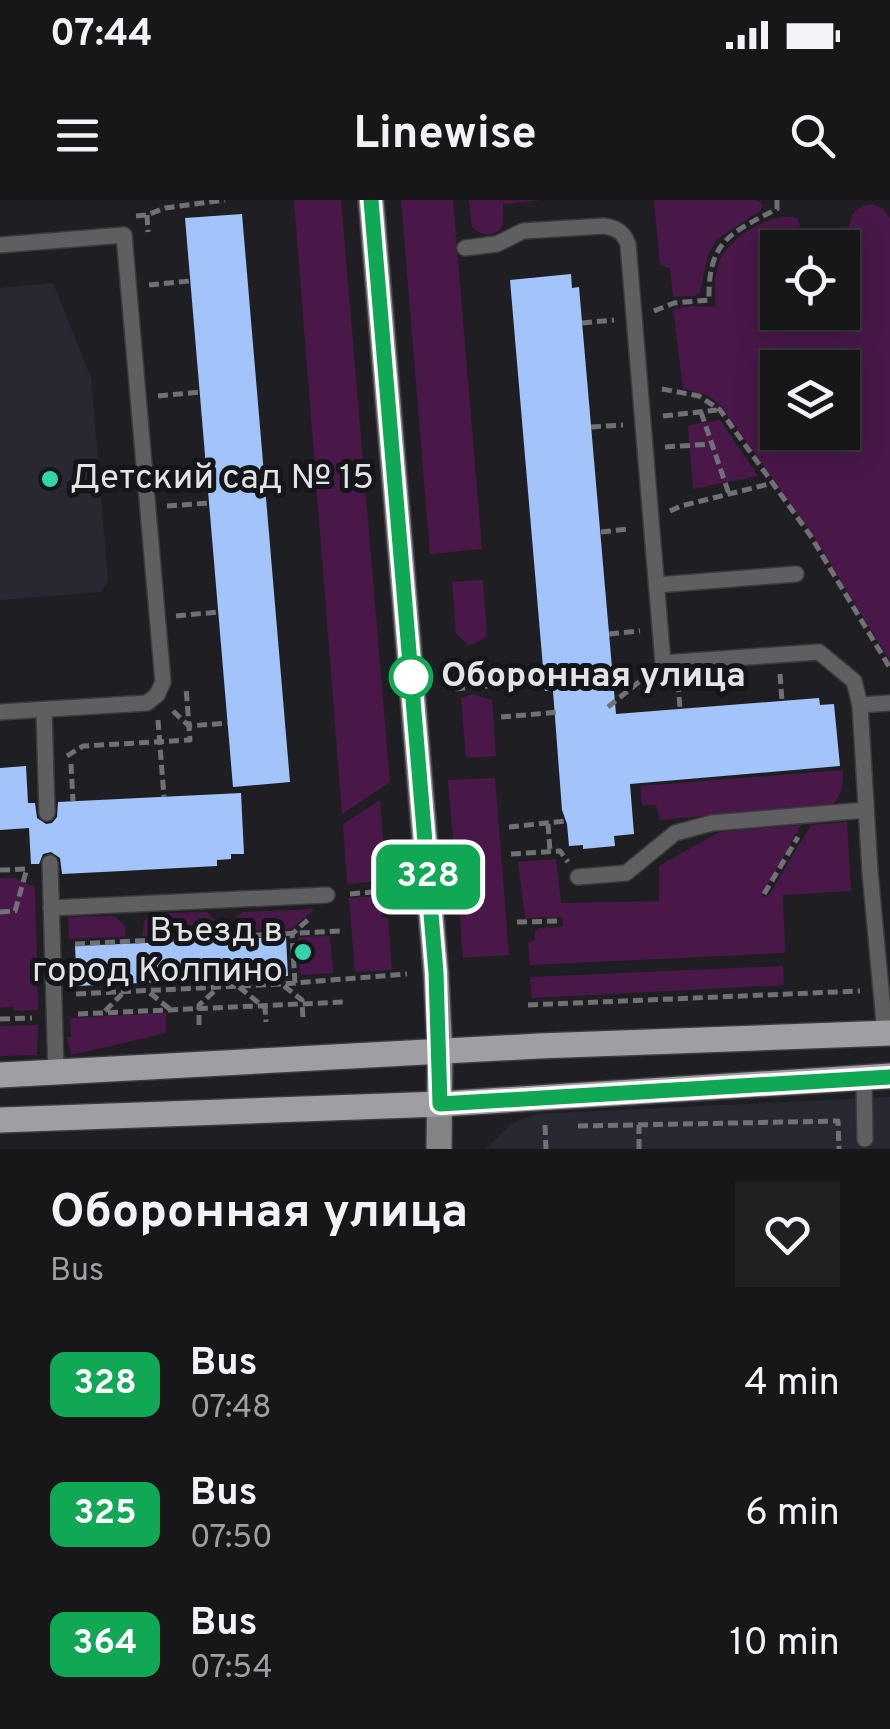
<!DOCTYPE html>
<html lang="en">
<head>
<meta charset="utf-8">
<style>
	body { margin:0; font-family:Overpass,sans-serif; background:#202023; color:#f1f3f6; height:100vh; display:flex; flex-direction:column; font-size:38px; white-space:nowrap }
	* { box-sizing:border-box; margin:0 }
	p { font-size:32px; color:#9e9fa2 }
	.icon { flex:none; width:55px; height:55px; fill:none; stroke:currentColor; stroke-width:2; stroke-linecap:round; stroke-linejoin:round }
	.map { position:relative; height:949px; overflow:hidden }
	.details { display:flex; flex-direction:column; background:#17171a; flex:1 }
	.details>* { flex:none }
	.badge { padding:0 20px; border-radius:15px; font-size:35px; line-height:65px }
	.controls { position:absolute; left:760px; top:30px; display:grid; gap:20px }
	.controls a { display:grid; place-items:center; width:100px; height:100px; border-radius:0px; background:#17171a; box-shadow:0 5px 25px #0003,0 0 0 2px #363639; font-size:50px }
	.map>.badge { position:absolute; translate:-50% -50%; box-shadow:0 0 0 5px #fff }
	.round { display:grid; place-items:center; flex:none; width:105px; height:105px; border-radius:0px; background:#202023 }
	.overview { display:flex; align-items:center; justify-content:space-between; height:170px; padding:0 50px }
	h1 { font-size:48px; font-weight:700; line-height:75px }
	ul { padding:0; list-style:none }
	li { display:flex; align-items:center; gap:30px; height:130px; padding:0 50px }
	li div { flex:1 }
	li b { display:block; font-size:38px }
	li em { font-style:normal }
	li .badge { min-width:110px; font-weight:700; text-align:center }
	.status { display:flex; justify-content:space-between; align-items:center; height:70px; padding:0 50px; background:#17171a; direction:ltr }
	.status svg { height:28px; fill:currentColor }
	header { display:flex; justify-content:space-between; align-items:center; height:130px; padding:0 50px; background:#17171a; font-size:45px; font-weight:700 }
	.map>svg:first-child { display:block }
	.built { fill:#272832 }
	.green { fill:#491849; fill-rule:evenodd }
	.building { fill:#a2c4fa }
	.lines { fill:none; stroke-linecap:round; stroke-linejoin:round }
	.service-casing { stroke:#3b3b3e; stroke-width:18 }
	.secondary-casing { stroke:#3b3b3e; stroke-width:28 }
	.primary-casing { stroke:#3b3b3e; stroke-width:28 }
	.path { stroke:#717175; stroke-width:5; stroke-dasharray:10 5; stroke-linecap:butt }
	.service { stroke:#5f5f61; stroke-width:15 }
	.secondary { stroke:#848386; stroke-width:25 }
	.primary { stroke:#a09ea3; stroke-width:25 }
	.line-casing { stroke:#fff; stroke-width:22 }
	.line { stroke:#10a855; stroke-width:15 }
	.poi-dot { fill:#35d4a7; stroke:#15161a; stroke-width:4 }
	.stop-dot { fill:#fff; stroke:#10a855; stroke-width:5 }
	.labels { text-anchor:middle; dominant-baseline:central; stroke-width:10; stroke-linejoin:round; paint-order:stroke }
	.poi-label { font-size:35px; fill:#e4e4e7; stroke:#15161a; text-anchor:start }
	.stop-label { font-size:35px; font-weight:bold; fill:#e4e4e7; stroke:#15161a; text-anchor:start }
</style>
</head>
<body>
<div class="status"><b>07:44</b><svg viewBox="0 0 49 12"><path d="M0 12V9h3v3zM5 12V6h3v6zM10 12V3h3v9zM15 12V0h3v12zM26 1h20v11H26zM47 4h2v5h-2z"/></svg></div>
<header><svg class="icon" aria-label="menu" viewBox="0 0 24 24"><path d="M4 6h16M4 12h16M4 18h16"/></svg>Linewise<svg class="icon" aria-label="search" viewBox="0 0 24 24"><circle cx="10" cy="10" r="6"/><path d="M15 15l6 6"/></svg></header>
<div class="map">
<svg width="890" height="949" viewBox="0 0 890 949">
	<rect width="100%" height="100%" fill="#1f1f23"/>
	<!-- built -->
	<g class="built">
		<path d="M53,83L91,178L108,381L101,392L0,400V88Z"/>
		<path d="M890,897V949H486L510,925L524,918L537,914Z"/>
	</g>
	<!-- green -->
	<g class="green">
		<path d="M294,0H341L390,582L342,614Z"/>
		<path d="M401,0H453L482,349L430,354Z"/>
		<path d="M469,0H542L503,4C503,10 504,23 501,28C493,39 479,34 472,27Z"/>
		<path d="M654,0H755L763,4L760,11L717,39L708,54L700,92L695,96L673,97L670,68L660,65Z"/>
		<path d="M872,4L884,9L890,19V461L813,335L720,205L709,196L683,188L673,109L693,106L715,107C715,92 714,74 720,60C729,38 776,8 798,19L801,31L849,27C852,12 856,7 872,4ZM778,48H842V112H778ZM778,168H842V232H778Z"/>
		<path d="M720,220L758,276L693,289L688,225Z"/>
		<path d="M483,380L487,436L474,444L468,445L456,433L452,382Z"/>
		<path d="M472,494L492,500L496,556L466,558L461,498Z"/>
		<path d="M843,570C843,583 843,594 833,604L660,620L656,605H642L640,586Z"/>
		<path d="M495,578L509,755L463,758L448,580Z"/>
		<path d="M380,600L385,661L379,663L380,681L347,684L343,624Z"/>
		<path d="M847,622L851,691L783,695L785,753L530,765L528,742L535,740V732L539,728L563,727L562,717L525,718L518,662L556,659L561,703L659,701V667L665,662L720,632L801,625L761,697L769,695L811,625Z"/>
		<path d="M0,678H15L35,687L38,810L14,811L13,807L0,808Z"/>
		<path d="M381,696L382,718H388L392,770L355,772L349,698Z"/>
		<path d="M315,709L291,729L234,731L236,717L243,712Z"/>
		<path d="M207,712L218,724V732L142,736L144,721L150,714Z"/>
		<path d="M115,716L125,726L126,737L69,739L68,717Z"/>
		<path d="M330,736L333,773L300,775L298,737Z"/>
		<path d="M783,766L784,785L532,798L530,777Z"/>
		<path d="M166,813V833L76,854H71L67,837H71L70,818Z"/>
		<path d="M38,825L37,855L0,856V826Z"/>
	</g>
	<!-- building -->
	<g class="building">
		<path d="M242,14L290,582L233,587L185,18Z"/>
		<path d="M571,74L572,88L579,87L616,514L819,498L820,505L834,504L840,566L630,584L634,634L614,636L615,646L583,649V645L569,646L567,624L562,610L553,491H545L510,80Z"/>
		<path d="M26,566L28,603H35L37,618L46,624L52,623L57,617L58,602L241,593L244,654H231V659L217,660V666L122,671L62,674L60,658L51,652L43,654L39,664H31L29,628L0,630V568Z"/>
		<path d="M286,737L288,776L77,786L75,746Z"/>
	</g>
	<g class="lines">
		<!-- service casing -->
		<g class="service-casing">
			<g id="service">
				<path d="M0,45L124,35L163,482L157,495L147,503L0,512"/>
				<path d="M465,48L497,44L523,31L604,26C617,28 623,32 628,44L663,463L819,452L854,481L860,505L870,672L885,833"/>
				<path d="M657,385L796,374"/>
				<path d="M860,505L890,503"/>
				<path d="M44,510L47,613"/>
				<path d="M50,663L56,872"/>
				<path d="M578,677L626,673L675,633L712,623L866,610"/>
				<path d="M51,708L327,695"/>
				<path d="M864,878L865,939"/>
			</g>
		</g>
		<!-- secondary casing -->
		<g class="secondary-casing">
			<path id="secondary" d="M371,0L436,773L440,852L439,949"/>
		</g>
		<!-- primary casing -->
		<g class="primary-casing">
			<g id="primary">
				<path d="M0,875L539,846L890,833"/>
				<path d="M0,920L440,904L890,876"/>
			</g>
		</g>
		<!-- path -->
		<g class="path">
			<path d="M147,15L148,32"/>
			<path d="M136,16L147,15L165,8L225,0"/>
			<path d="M149,85L190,81"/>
			<path d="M654,111L674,103L709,100C708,41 730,33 777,9V0"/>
			<path d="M582,123L614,120"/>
			<path d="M662,189L699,196L720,210L810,335L890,468"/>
			<path d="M158,196L200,192"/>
			<path d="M701,212L729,294"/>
			<path d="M663,216L717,210"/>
			<path d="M591,227L623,225"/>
			<path d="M665,247L712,244"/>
			<path d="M167,306L209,303"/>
			<path d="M670,311L681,306L773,283"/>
			<path d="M601,332L628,329"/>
			<path d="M176,416L218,412"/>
			<path d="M609,434L640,431"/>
			<path d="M780,474L782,501"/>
			<path d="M678,482L680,509"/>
			<path d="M455,489L499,485"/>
			<path d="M608,507L645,477"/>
			<path d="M173,511L189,526L228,523"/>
			<path d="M501,517L560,512"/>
			<path d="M158,520L164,597"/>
			<path d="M67,556L83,546L190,540L186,487"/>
			<path d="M71,564L73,601"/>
			<path d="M548,624L550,651"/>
			<path d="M509,627L566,621"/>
			<path d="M511,654L560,651L568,662"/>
			<path d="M0,670L27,669"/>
			<path d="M350,694L394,690"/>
			<path d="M764,694L798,637"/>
			<path d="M0,712L15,711L26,672"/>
			<path d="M517,722L560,721"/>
			<path d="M75,744L342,731"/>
			<path d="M295,783L292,734L310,718"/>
			<path d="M284,786L302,800L303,820"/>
			<path d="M239,787L265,808L266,822"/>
			<path d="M150,793L171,810"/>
			<path d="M76,794L282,784L407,774"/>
			<path d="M528,805L860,791"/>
			<path d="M105,811L122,794"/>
			<path d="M78,814L345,802"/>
			<path d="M0,819L32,818"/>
			<path d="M199,825V805L217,789"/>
			<path d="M545,925L546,949"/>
			<path d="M578,926L838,921L839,949"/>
			<path d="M639,949V925"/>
		</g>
		<!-- service -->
		<use href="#service" class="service"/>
		<!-- secondary -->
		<use href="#secondary" class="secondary"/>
		<!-- primary -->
		<use href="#primary" class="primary"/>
	</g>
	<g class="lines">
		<!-- line casing -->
		<g class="line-casing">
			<path id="line" d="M371,0L436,773L440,904L890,877"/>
		</g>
		<!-- line -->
		<use href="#line" class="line"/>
	</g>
	<!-- markers -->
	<g class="poi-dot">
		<circle cx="50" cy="279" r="10"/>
		<circle cx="303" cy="752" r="10"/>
	</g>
	<circle class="stop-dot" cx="411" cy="477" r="20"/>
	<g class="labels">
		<!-- poi labels -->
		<g class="poi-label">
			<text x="70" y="279">Детский сад № 15</text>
			<text x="283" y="732" text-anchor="end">Въезд в<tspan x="283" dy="40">город Колпино</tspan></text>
		</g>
		<!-- stop labels -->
		<g class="stop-label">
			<text x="441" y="477">Оборонная улица</text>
		</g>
	</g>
</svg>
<div class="controls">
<a><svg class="icon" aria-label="locate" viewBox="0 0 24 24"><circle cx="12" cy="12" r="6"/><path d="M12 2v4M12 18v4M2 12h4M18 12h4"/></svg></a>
<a><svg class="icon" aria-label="layers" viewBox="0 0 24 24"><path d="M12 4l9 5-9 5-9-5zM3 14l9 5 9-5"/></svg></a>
</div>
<b class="badge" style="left:428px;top:677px;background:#10a855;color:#fff">328</b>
</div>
<section class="details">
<div class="overview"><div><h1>Оборонная улица</h1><p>Bus</p></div><a class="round"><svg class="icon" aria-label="heart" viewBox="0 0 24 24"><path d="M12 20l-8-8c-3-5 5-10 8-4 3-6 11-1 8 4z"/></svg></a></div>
<ul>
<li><span class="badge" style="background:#10a855;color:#fff">328</span><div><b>Bus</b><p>07:48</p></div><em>4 min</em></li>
<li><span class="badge" style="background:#10a855;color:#fff">325</span><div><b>Bus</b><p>07:50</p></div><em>6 min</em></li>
<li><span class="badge" style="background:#10a855;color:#fff">364</span><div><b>Bus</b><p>07:54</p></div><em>10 min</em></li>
</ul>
</section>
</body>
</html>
